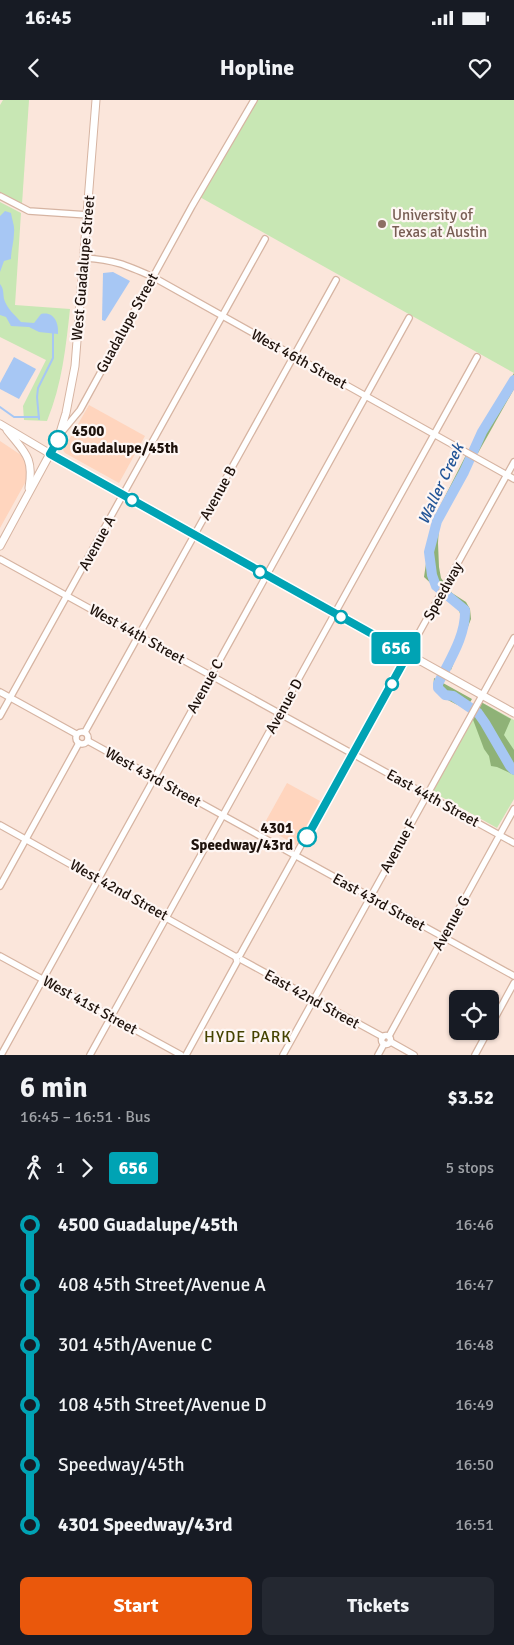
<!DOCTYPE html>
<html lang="en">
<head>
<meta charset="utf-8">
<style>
	body { margin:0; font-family:Signika,sans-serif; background:#242831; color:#f1f3f6; height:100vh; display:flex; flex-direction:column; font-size:19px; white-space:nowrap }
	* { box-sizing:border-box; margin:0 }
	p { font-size:16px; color:#9ea1a6 }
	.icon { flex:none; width:28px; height:28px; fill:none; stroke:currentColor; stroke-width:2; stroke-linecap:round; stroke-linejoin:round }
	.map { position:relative; height:955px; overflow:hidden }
	.drawer { display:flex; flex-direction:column; background:#171b24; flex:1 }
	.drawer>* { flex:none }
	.badge { padding:0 10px; border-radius:4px; font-size:18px; line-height:32px }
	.controls { position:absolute; left:449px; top:890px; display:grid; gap:10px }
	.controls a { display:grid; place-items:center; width:50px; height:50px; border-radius:8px; background:#171b24; box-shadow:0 1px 4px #0004; font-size:25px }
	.map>.badge { position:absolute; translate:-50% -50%; box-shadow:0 0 0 2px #fff }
	.legs { display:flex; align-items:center; gap:8px; height:55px; padding:0 20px; font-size:16px }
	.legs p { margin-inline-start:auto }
	.headline { display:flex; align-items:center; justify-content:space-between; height:85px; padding:0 20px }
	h1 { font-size:28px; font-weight:700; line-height:38px }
	.button { display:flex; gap:10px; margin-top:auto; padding:10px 20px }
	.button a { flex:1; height:58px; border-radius:8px; background:#ea580c; color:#fff; font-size:20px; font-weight:700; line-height:58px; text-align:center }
	.button a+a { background:#242831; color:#f1f3f6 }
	ul { padding:0 20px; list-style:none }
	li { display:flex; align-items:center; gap:18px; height:60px; font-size:19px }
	li i { display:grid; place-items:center; width:8px; height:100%; margin:0 6px; background:currentColor }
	li i::after { content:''; width:12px; height:12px; margin:-6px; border:4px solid; border-radius:50%; background:#171b24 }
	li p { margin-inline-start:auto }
	li:first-child i { background:linear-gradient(#0000 50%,currentColor 0) }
	li:last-child i { background:linear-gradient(currentColor 50%,#0000 0) }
	.status { display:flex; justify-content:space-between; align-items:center; height:35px; padding:0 25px; background:#171b24; direction:ltr }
	.status svg { height:14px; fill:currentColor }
	header { display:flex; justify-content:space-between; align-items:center; height:65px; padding:0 20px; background:#171b24; font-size:22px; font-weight:700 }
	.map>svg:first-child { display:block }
	.built { fill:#ffd5be }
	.green { fill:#c8e7b4 }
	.forest { fill:#8fb277 }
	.water { fill:#a7c7f4 }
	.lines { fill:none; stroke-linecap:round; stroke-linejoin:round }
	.stream { stroke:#a7c7f4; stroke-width:2 }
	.river { stroke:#a7c7f4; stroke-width:10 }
	.minor-casing { stroke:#d6b4a2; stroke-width:8 }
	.major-casing { stroke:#d6b4a2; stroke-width:9 }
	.minor { stroke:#fff; stroke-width:5.5 }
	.major { stroke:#fff; stroke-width:7 }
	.line-1-casing { stroke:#fff; stroke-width:11 }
	.line-1 { stroke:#00a3b4; stroke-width:8 }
	.education-dot { fill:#8d6e63; stroke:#fef6f3; stroke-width:2 }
	.stop-1-dot { fill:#fff; stroke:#00a3b4; stroke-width:2.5 }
	.labels { text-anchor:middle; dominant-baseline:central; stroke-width:4.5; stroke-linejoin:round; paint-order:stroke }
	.education-label { font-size:15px; fill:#785e54; stroke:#fef6f3; text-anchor:start }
	.street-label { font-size:15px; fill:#1e120c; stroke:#fef6f3 }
	.stop-label { font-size:15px; font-weight:bold; fill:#1e120c; stroke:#fef6f3; text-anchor:start }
	.water-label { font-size:16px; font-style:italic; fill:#235597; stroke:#fef6f3 }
	.neighbourhood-label { font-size:16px; letter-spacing:1px; fill:#454301; stroke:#fef6f3 }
</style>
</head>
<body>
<div class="status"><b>16:45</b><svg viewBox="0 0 49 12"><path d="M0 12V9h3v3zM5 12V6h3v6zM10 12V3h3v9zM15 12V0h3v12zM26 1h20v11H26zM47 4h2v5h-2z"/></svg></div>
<header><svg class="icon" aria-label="back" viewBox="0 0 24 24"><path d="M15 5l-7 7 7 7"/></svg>Hopline<svg class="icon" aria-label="heart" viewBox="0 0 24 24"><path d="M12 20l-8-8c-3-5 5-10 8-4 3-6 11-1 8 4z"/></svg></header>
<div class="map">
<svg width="514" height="955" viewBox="0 0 514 955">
	<rect width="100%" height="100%" fill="#fbe6db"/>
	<!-- built -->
	<g class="built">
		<path d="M89,305L145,336L119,383L65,353L63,350Z"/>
		<path d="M0,341L21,355L25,361L28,373L25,383L0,428Z"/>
		<path d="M287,683L320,701L296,745L263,726Z"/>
	</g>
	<!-- green -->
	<g class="green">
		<path d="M3,0H29L22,104L14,101L0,93V5Z"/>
		<path d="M254,0H514V273L198,96Z"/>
		<path d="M0,102L21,113L15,205L70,209C66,246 62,285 47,321L24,320L23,306L46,260L0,237Z"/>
		<path d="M481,602L514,620V699L497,728L431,691Z"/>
	</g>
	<!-- forest -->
	<g class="forest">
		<path d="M514,273V289L478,353L470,349Z"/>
		<path d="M466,355L474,360L439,426L438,443L439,467L441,478L444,482L439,491L424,477L428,450L438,410Z"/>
		<path d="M448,487L452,493L466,502L470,509L471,519L451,570L443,565C449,554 467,521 458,509C455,504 448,500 444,496Z"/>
		<path d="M434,578L472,599L466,609C453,602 431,596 434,578Z"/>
		<path d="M481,602L511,619L504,635L514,650V675L497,667L491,666L489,656L484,649L472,617Z"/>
	</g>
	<!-- water -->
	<g class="water">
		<path d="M5,111L11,113C12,120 15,126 14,133C14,142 11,150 11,159L4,161L0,172V116Z"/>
		<path d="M113,172L130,181L105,221L102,220L103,173Z"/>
		<path d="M0,184C4,189 3,193 4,199C7,209 15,215 21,222L34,223L41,214C54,211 59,223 58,234L39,232L29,227L11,226L6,217L0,215Z"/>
		<path d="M14,257L36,269L19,299L0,289V283Z"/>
	</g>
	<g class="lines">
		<!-- stream -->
		<g class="stream">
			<path d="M0,307L14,317H39"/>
			<path d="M39,319L37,297L38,288L53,258V233"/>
		</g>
		<!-- river -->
		<path class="river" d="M514,280L482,332L464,372L437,421L429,452L432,475L436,486L465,510C466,536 449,561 438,584V588L445,595L453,596L478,613L485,623L510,666L514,670"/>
		<!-- minor casing -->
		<g class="minor-casing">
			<g id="minor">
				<path d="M0,96L29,111L88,115"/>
				<path d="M85,158C115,160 126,165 153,177L514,379"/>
				<path d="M61,333L80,310L192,106L254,0"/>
				<path d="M0,459L514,743"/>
				<path d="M0,592L76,634"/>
				<path d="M0,616L265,139"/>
				<circle cx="82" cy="638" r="6"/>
				<path d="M85,632L336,180"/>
				<path d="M88,641L514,876"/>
				<path d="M0,725L236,857"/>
				<path d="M0,786L79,643"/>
				<path d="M0,856L181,955"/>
				<path d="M242,860L383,937"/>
				<path d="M490,927L514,883"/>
				<circle cx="386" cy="940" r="4.5"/>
				<path d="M389,936L514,709"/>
				<path d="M391,942L414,955"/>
				<path d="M1,955L409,218"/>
				<path d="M90,955L477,257"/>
				<path d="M186,955L237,862L236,857L240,855L514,362"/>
				<path d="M283,955L514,538"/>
				<path d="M378,955L384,944"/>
				<path d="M475,955L488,931"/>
			</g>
		</g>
		<!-- major casing -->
		<g class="major-casing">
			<g id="major">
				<path d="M0,324L69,365L514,613"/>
				<path d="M7,330C25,353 34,357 29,388"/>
				<path d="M0,446L58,339L66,313L75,266L96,0"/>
			</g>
		</g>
		<!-- minor -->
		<use href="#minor" class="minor"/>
		<!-- major -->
		<use href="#major" class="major"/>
	</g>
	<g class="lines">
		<!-- line-1 casing -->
		<g class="line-1-casing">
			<path id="line-1" d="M58,340L50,354L408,554L307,737"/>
		</g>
		<!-- line-1 -->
		<use href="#line-1" class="line-1"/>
	</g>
	<!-- markers -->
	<circle class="education-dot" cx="382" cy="124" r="5"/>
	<g class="stop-1-dot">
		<circle cx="58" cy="340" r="9"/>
		<circle cx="132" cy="400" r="6"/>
		<circle cx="260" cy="472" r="6"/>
		<circle cx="341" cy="517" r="6"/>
		<circle cx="392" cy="584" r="6"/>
		<circle cx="307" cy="737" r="9"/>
	</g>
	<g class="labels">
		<!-- education labels -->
		<g class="education-label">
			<text x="392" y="115">University of<tspan x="392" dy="17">Texas at Austin</tspan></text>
		</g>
		<!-- street labels -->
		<g class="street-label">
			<text transform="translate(83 168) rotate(-85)">West Guadalupe Street</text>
			<text transform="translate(127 223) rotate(-61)">Guadalupe Street</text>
			<text transform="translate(299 259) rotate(29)">West 46th Street</text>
			<text transform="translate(218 393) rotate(-61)">Avenue B</text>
			<text transform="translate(97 443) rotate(-61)">Avenue A</text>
			<text transform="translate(443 491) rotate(-61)">Speedway</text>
			<text transform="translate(137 534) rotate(29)">West 44th Street</text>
			<text transform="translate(205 586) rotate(-61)">Avenue C</text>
			<text transform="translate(284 606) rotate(-61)">Avenue D</text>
			<text transform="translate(153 677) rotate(29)">West 43rd Street</text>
			<text transform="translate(433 698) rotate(29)">East 44th Street</text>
			<text transform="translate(398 746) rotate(-61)">Avenue F</text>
			<text transform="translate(119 790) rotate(29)">West 42nd Street</text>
			<text transform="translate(379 802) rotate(29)">East 43rd Street</text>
			<text transform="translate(451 823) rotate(-61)">Avenue G</text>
			<text transform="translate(312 899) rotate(29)">East 42nd Street</text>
			<text transform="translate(90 905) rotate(29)">West 41st Street</text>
		</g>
		<!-- stop labels -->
		<g class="stop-label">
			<text x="72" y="331">4500<tspan x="72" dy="17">Guadalupe/45th</tspan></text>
			<text x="293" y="728" text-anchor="end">4301<tspan x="293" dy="17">Speedway/43rd</tspan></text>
		</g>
		<!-- water labels -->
		<g class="water-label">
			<text transform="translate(441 384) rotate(-65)">Waller Creek</text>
		</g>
		<!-- neighbourhood labels -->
		<g class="neighbourhood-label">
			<text x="248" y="937">HYDE PARK</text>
		</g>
	</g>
</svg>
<div class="controls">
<a><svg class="icon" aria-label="locate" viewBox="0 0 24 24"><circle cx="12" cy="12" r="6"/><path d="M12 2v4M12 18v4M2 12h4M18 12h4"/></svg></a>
</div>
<b class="badge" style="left:396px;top:548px;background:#00a3b4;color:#fff">656</b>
</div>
<section class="drawer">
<div class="headline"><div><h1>6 min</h1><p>16:45 – 16:51 · Bus</p></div><b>$3.52</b></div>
<div class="legs"><svg class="icon" aria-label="walk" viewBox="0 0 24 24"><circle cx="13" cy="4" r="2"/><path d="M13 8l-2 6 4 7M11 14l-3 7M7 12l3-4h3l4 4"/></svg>1<svg class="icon" aria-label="forward" viewBox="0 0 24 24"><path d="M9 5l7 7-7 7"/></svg><b class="badge" style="background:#00a3b4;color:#fff">656</b><p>5 stops</p></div>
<ul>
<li><i style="color:#00a3b4"></i><b>4500 Guadalupe/45th</b><p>16:46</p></li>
<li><i style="color:#00a3b4"></i><span>408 45th Street/Avenue A</span><p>16:47</p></li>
<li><i style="color:#00a3b4"></i><span>301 45th/Avenue C</span><p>16:48</p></li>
<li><i style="color:#00a3b4"></i><span>108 45th Street/Avenue D</span><p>16:49</p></li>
<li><i style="color:#00a3b4"></i><span>Speedway/45th</span><p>16:50</p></li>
<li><i style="color:#00a3b4"></i><b>4301 Speedway/43rd</b><p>16:51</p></li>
</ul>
<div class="button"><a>Start</a><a>Tickets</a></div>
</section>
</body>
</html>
